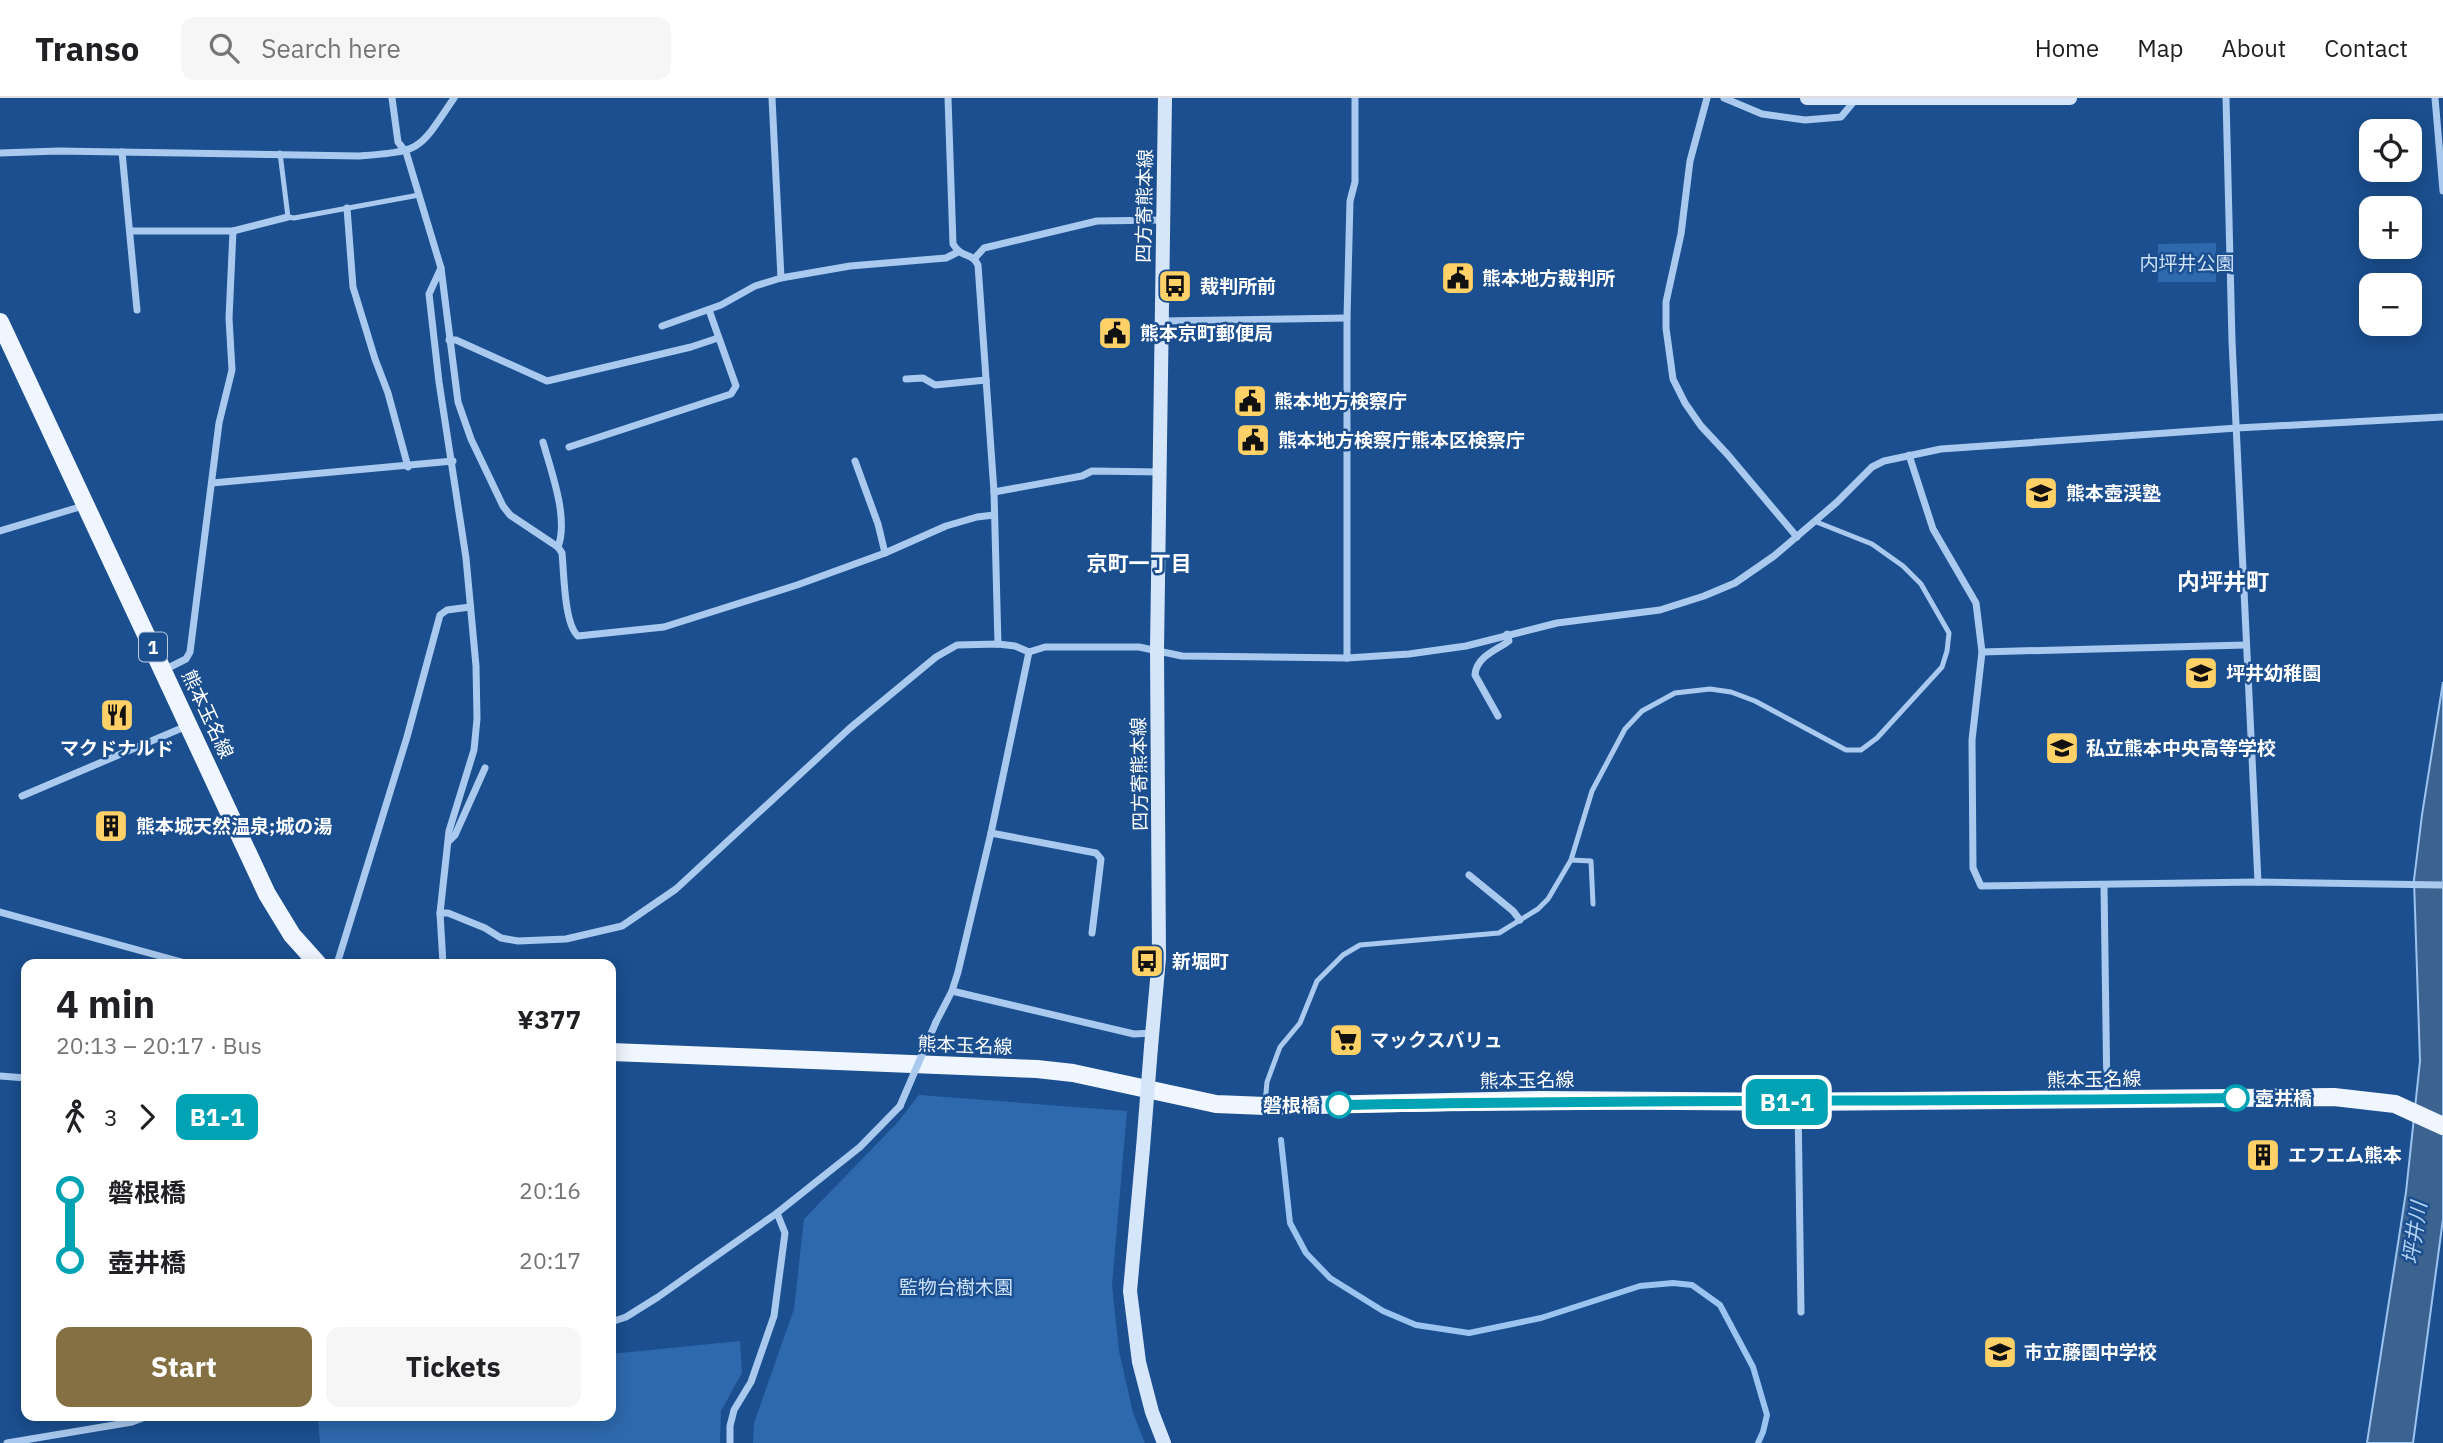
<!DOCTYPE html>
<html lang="en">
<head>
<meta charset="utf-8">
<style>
	body { margin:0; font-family:"IBM Plex Sans","Noto Sans JP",sans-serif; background:#f6f6f6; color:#202124; height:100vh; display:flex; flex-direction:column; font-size:26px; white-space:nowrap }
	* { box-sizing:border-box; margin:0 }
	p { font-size:23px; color:#757577 }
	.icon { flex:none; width:38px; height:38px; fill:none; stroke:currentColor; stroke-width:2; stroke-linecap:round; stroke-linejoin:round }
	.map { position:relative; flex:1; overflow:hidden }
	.panel { position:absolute; left:21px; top:861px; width:595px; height:462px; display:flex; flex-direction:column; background:#fff; border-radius:14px; box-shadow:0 4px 18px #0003 }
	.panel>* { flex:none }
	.badge { padding:0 14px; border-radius:10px; font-size:24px; line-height:46px }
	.fabs { position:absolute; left:2359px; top:21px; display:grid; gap:14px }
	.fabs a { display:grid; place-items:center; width:63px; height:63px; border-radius:14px; background:#fff; box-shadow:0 4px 18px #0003; font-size:35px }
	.map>.badge { position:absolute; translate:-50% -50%; box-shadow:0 0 0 4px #fff }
	.legs { display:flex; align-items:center; gap:10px; height:77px; padding:0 35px; font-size:23px }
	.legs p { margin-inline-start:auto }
	.head { display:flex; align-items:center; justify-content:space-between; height:119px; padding:0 35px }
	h1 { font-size:38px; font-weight:700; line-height:52px }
	.button { display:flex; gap:14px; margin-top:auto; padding:14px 35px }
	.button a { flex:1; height:80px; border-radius:14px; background:#847042; color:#fff; font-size:28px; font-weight:700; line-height:80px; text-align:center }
	.button a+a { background:#f6f6f6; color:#202124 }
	ul { padding:0 35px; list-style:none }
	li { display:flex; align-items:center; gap:24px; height:70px; font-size:26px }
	li i { display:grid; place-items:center; width:10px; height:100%; margin:0 9px; background:currentColor }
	li i::after { content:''; width:18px; height:18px; margin:-9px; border:5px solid; border-radius:50%; background:#fff }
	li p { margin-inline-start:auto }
	li:first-child i { background:linear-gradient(#0000 50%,currentColor 0) }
	li:last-child i { background:linear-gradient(currentColor 50%,#0000 0) }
	header { display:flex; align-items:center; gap:42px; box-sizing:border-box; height:98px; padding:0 35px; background:#fff; border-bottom:2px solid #e0e0e0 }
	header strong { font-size:33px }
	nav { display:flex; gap:38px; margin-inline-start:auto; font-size:24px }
	.search { width:490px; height:63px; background:#f6f6f6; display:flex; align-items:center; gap:18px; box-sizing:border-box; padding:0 24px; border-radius:14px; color:#757577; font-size:26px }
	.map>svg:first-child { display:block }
	.green { fill:#2e69ad }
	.water { fill:#3c6290; stroke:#9cc4f0; stroke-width:2 }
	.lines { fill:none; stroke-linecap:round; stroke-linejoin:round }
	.stream { stroke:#9cc4f0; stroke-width:6 }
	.lane { stroke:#a9c9ee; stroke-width:5 }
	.street { stroke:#a9c9ee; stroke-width:7 }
	.secondary { stroke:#d6e6fa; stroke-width:14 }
	.primary { stroke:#f0f6ff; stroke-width:18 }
	.street-bridge { stroke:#a9c9ee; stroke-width:7 }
	.secondary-bridge { stroke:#d6e6fa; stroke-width:14 }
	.line-1-casing { stroke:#fff; stroke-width:16 }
	.line-1 { stroke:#00a3b4; stroke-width:10 }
	.stop-1-dot { fill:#fff; stroke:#00a3b4; stroke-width:3.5 }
	.labels { text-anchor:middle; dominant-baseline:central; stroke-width:5; stroke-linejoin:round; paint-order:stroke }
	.shield { fill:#1b4f8f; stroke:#bbcadd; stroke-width:2 }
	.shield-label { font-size:18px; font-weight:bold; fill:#fff }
	.street-label { font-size:19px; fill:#fff; stroke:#1b4f8f }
	.park-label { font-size:19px; fill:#cfe3fa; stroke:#1b4f8f }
	.poi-label { font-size:19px; font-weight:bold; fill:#fff; stroke:#1b4f8f; text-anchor:start }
	.stop-label { font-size:19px; font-weight:bold; fill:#fff; stroke:#1b4f8f; text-anchor:start }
	.neighbourhood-label { font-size:21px; font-weight:bold; fill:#fff; stroke:#1b4f8f }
	.water-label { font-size:21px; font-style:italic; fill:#b5d3f5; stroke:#1b4f8f }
	.quarter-label { font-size:23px; font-weight:bold; fill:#fff; stroke:#1b4f8f }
</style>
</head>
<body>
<header>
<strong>Transo</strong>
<div class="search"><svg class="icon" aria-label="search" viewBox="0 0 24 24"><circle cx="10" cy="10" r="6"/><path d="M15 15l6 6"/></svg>Search here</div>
<nav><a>Home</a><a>Map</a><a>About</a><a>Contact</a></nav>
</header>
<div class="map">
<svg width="2443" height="1345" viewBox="0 0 2443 1345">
	<rect width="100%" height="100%" fill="#1b4f8f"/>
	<!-- green -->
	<g class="green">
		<path d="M2216,145V184H2158V146Z"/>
		<path d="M919,997L1127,1013L1112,1187L1119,1253L1133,1315L1145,1345H753L754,1325L794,1211L804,1121L897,1025Z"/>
		<path d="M740,1243L742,1275L721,1313L720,1345H320L318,1318H611V1256Z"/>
	</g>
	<!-- water -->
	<path class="water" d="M2443,584V1121L2413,1345H2367L2406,1094L2420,963L2414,782L2422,717Z"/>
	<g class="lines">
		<!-- stream -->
		<path class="stream" d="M1281,1042L1290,1125L1306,1155L1330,1180L1383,1213L1416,1227L1469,1235L1541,1220L1640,1188L1673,1185L1692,1187L1720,1207L1753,1269L1767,1317L1763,1334L1758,1345"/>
		<!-- lane -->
		<g class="lane">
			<path d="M280,55L288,119L294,120L419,97"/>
			<path d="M1571,762L1591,763L1593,806"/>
			<path d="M1265,1005L1267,984L1280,949L1300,925L1317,883L1343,857L1360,847L1499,835L1538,811L1548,801L1571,762L1592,693L1625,631L1642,613L1675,595L1710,591L1731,594L1755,603L1846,652H1861L1877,640L1942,569L1947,553L1949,535L1921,486L1903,468L1872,446L1814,423"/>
		</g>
		<!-- street -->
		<g class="street">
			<path d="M392,0L398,44L406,54L441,170L429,196L439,284L466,460L476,568L477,621L474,652L449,733L440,815L443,866"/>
			<path d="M772,0L781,180"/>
			<path d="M948,0L953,146C962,161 972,154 978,167L994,394L998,546"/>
			<path d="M1707,0L1690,63L1681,136L1666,204V230L1673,281L1685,305L1701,328L1728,357L1797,439"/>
			<path d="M1724,0L1762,16L1805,22L1841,19L1856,1"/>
			<path d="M2226,0L2232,243L2258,784"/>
			<path d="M2435,0L2443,93"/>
			<path d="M122,54L137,212"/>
			<path d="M0,55L58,53L359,58C423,53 418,53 454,0"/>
			<path d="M347,110L353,189L375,261L388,295L408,369"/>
			<path d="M130,133H233L288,119"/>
			<path d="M974,161L984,150L1097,123L1163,122"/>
			<path d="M441,170L458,304L471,341L503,408L510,417L558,449L562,455C564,474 564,526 578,538L664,529L797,487L885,455L946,428L977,419L994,417"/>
			<path d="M1162,223L1347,220"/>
			<path d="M662,228L721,207L755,188L781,180L850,168L946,160L958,154"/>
			<path d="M449,242H456L547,283L691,249L718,240"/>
			<path d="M906,281L923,280L935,287L986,282"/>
			<path d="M543,344C551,373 569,420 558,449"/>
			<path d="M569,349L731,296L736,288L709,212"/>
			<path d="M1909,357L1933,431L1976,505L1982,554L2245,547"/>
			<path d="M855,363L878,426L885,455"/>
			<path d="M212,385L453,363"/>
			<path d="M994,394L1082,378L1092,373L1160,374"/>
			<path d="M0,433L83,408"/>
			<path d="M1982,554L1972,642L1973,770L1981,788L2258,784L2443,787"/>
			<path d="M1347,560V220L1350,103L1355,84V0"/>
			<path d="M164,572L186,561L190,554L219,325L232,272L229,220L233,133"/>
			<path d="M1498,618L1475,577C1476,559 1495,553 1509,543L1507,536"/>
			<path d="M22,698L189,627"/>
			<path d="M991,735L1096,755L1101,761L1092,835"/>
			<path d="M449,743L455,737L485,670"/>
			<path d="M1469,777L1513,813L1520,822"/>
			<path d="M2104,787L2107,999"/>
			<path d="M0,814L189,866"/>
			<path d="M440,815H448L485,830L501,840L518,843L566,841L622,828L676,791L850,630L936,559L957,547L998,546L1015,548L1029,554L1045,549H1139L1182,558L1347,560L1409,556L1466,548L1557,525L1660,512L1704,498L1735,485L1774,458L1836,405L1872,369L1884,363L1941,351L2237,330L2443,319"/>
			<path d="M337,866L407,639L440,517L447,512L470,509"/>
			<path d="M952,893L1134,936L1153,935"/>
			<path d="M936,924L952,893L958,874L991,735L1029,554"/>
			<path d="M0,978L26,980"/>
			<path d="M1798,1005L1801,1214"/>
			<path d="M611,1224L626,1219L658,1199L777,1115L860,1049L900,1008"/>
			<path d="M7,1345L132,1324L148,1318"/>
			<path d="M730,1345V1328L734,1312L751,1284L774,1218L785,1135L777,1115"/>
		</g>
		<!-- secondary -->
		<g class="secondary">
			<path d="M1807,0H2070"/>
			<path d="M1151,949L1159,860L1157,552L1165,0"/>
			<path d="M1143,1050L1130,1193L1139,1264L1152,1314L1164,1345"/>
		</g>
		<!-- primary -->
		<g class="primary">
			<path d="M0,224L267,796L292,837L318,866"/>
			<path d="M611,954L1037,971L1073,975L1216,1006L1265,1008L1541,1002L1798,1004L2334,999L2395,1006L2443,1028"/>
		</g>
		<!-- street-bridge -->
		<path class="street-bridge" d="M900,1008L936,924"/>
		<!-- secondary-bridge -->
		<path class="secondary-bridge" d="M1143,1050L1151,949"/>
	</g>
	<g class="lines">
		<!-- line-1 casing -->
		<g class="line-1-casing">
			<path id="line-1" d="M1339,1007C1638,1001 1937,1004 2236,1000"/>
		</g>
		<!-- line-1 -->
		<use href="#line-1" class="line-1"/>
	</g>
	<!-- icons -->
	<defs>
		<g id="civic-square" transform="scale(1.75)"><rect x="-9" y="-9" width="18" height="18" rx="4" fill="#ffd166" stroke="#1b4f8f"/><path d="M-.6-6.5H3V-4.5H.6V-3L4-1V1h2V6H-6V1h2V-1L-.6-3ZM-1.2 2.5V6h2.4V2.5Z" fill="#111"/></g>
		<g id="bus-square" transform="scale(1.75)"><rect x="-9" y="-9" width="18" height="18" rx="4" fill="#ffd166" stroke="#1b4f8f"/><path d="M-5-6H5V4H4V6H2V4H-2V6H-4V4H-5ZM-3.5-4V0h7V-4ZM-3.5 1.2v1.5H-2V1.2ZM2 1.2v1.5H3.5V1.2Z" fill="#111"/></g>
		<g id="university-square" transform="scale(1.75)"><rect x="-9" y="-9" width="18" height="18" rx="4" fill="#ffd166" stroke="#1b4f8f"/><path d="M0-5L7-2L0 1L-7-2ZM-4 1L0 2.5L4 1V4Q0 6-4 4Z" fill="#111"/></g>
		<g id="school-square" transform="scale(1.75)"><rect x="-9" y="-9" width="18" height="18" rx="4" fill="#ffd166" stroke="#1b4f8f"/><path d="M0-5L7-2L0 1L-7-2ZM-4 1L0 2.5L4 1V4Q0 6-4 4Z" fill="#111"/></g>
		<g id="restaurant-square" transform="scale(1.75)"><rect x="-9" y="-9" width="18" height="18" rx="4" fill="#ffd166" stroke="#1b4f8f"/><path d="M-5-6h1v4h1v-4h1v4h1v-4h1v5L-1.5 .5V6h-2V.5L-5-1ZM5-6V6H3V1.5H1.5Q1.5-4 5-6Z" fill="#111"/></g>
		<g id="building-square" transform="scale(1.75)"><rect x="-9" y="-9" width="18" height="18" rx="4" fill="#ffd166" stroke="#1b4f8f"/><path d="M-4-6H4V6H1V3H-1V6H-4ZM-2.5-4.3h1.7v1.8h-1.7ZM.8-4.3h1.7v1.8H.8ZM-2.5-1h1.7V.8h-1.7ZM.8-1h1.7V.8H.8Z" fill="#111"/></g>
		<g id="supermarket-square" transform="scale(1.75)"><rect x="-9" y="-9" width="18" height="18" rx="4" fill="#ffd166" stroke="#1b4f8f"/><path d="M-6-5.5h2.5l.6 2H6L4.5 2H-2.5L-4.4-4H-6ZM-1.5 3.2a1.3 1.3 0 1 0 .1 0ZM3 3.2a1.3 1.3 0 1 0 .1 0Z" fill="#111"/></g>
	</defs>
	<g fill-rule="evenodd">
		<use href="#civic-square" x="1458" y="180"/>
		<use href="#bus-square" x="1175" y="188"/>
		<use href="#civic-square" x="1115" y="235"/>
		<use href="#civic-square" x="1250" y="303"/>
		<use href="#civic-square" x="1253" y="342"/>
		<use href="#university-square" x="2041" y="395"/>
		<use href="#school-square" x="2201" y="575"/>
		<use href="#restaurant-square" x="117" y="617"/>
		<use href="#school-square" x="2062" y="650"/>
		<use href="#building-square" x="111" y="728"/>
		<use href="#bus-square" x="1147" y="863"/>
		<use href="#supermarket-square" x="1346" y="942"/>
		<use href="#building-square" x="2263" y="1057"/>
		<use href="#school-square" x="2000" y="1254"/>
	</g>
	<!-- markers -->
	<g class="stop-1-dot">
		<circle cx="2236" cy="1000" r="12"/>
		<circle cx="1339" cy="1007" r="12"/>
	</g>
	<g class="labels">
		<!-- shield labels -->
		<rect class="shield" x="139" y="534.5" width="28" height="29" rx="5"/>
		<g class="shield-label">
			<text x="153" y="549">1</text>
		</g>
		<!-- street labels -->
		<g class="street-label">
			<text transform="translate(1144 108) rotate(-89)">四方寄熊本線</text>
			<text transform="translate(208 616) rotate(65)">熊本玉名線</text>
			<text transform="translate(1139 676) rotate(-91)">四方寄熊本線</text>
			<text transform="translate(965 947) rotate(2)">熊本玉名線</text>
			<text transform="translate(2094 981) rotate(-1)">熊本玉名線</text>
			<text transform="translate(1527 982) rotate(-1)">熊本玉名線</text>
		</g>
		<!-- park labels -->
		<g class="park-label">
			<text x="2187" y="165">内坪井公園</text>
			<text x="956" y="1189">監物台樹木園</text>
		</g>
		<!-- poi labels -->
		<g class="poi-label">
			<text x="1482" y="180">熊本地方裁判所</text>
			<text x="1200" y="188">裁判所前</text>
			<text x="1140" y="235">熊本京町郵便局</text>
			<text x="1274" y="303">熊本地方検察庁</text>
			<text x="1278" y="342">熊本地方検察庁熊本区検察庁</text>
			<text x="2066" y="395">熊本壺渓塾</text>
			<text x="2226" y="575">坪井幼稚園</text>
			<text x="117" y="650" text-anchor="middle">マクドナルド</text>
			<text x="2086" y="650">私立熊本中央高等学校</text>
			<text x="136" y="728">熊本城天然温泉;城の湯</text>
			<text x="1172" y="863">新堀町</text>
			<text x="1370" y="942">マックスバリュ</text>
			<text x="2288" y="1057">エフエム熊本</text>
			<text x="2024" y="1254">市立藤園中学校</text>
		</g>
		<!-- stop labels -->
		<g class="stop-label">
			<text x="2255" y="1000">壺井橋</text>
			<text x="1320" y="1007" text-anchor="end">磐根橋</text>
		</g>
		<!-- neighbourhood labels -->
		<g class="neighbourhood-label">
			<text x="1139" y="465">京町一丁目</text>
		</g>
		<!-- water labels -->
		<g class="water-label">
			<text transform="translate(2414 1135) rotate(-82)">坪井川</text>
		</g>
		<!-- quarter labels -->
		<g class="quarter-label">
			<text x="2223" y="483">内坪井町</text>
		</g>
	</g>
</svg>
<div class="fabs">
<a><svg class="icon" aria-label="locate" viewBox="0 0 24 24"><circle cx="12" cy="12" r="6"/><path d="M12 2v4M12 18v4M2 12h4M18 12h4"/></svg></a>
<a>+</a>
<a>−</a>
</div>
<b class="badge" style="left:1787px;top:1004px;background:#00a3b4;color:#fff">B1-1</b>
<section class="panel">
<div class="head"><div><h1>4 min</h1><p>20:13 – 20:17 · Bus</p></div><b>¥377</b></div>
<div class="legs"><svg class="icon" aria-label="walk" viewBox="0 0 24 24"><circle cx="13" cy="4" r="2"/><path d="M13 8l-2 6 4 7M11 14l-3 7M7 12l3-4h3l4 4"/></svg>3<svg class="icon" aria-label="forward" viewBox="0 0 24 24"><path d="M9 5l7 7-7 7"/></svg><b class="badge" style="background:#00a3b4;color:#fff">B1-1</b></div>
<ul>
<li><i style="color:#00a3b4"></i><b>磐根橋</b><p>20:16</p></li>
<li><i style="color:#00a3b4"></i><b>壺井橋</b><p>20:17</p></li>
</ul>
<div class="button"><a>Start</a><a>Tickets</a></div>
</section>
</div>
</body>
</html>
